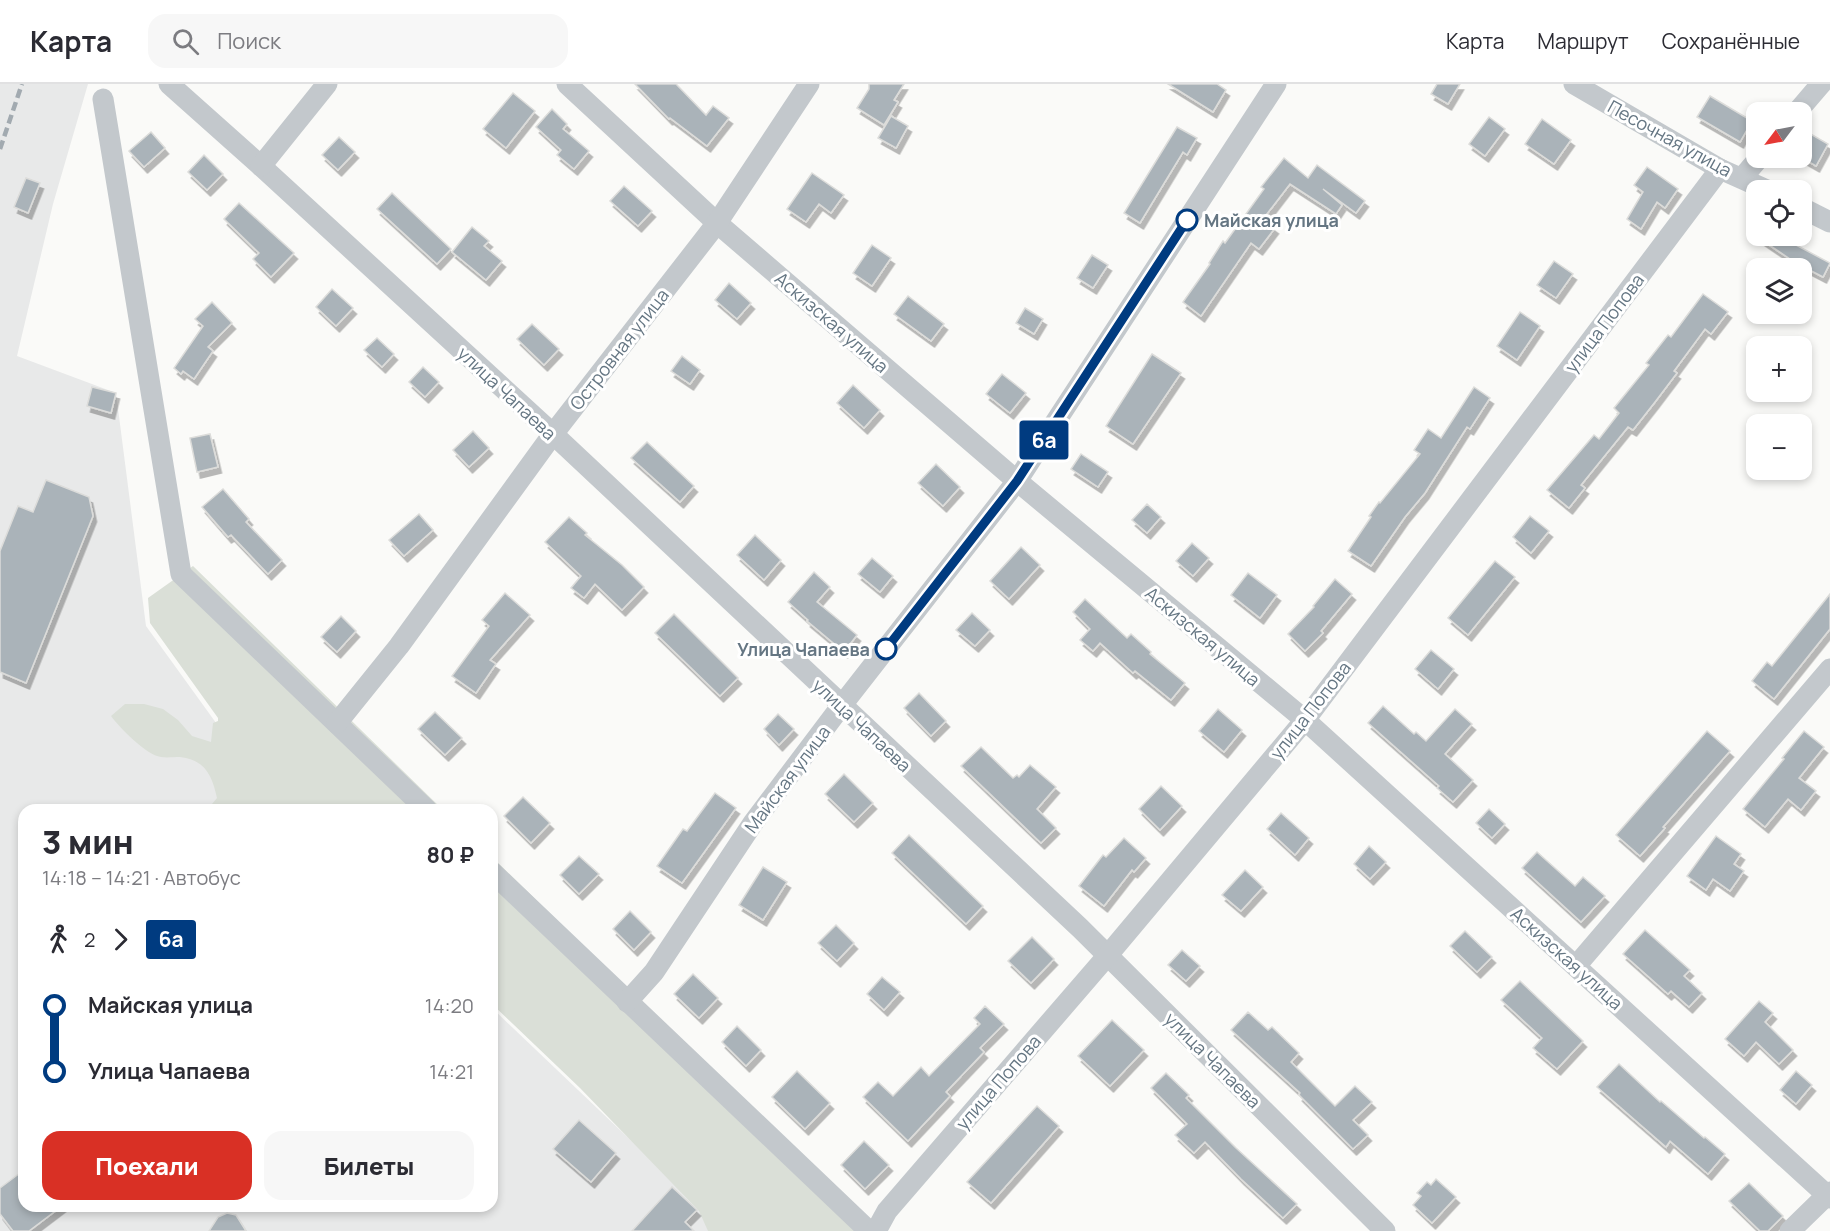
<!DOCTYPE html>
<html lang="ru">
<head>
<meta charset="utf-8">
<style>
	body { margin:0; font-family:Manrope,sans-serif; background:#f7f7f7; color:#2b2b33; height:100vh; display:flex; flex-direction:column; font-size:22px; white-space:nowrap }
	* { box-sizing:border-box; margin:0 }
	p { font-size:20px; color:#7c7c81 }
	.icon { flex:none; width:33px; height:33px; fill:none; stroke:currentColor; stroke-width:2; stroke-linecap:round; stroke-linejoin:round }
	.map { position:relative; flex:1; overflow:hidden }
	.drawer { position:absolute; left:18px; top:720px; width:480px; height:408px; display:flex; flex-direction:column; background:#fff; border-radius:18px; box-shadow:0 3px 9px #0003 }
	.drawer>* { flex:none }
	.badge { padding:0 12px; border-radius:4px; font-size:21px; line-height:39px }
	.needle { width:39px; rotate:238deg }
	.tools { position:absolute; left:1746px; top:18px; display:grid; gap:12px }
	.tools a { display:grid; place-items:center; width:66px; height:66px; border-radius:12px; background:#fff; box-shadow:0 3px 9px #0003; font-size:30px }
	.map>.badge { position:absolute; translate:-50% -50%; box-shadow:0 0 0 3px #fff }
	.legs { display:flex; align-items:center; gap:9px; height:66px; padding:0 24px; font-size:20px }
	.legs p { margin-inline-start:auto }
	.headline { display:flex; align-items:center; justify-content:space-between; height:102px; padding:0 24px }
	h1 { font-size:33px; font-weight:800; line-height:45px }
	.cta { display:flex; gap:12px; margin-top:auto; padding:12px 24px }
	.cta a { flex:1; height:69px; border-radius:18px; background:#d93025; color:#fff; font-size:24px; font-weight:800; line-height:69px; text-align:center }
	.cta a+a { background:#f7f7f7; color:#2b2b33 }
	ul { padding:0 24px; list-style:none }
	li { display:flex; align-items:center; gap:21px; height:66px; font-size:22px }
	li i { display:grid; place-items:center; width:9px; height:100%; margin:0 8px; background:currentColor }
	li i::after { content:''; width:15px; height:15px; margin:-8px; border:4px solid; border-radius:50%; background:#fff }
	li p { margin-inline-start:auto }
	li:first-child i { background:linear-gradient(#0000 50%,currentColor 0) }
	li:last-child i { background:linear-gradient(currentColor 50%,#0000 0) }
	header { display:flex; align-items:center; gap:36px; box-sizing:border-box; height:84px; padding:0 30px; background:#fff; border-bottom:2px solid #e1e1e2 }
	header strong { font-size:28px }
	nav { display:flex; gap:33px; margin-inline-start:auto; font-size:21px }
	.search { width:420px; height:54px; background:#f7f7f7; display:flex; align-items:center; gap:15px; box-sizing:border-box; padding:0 21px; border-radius:18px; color:#7c7c81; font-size:22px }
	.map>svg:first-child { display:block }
	.built { fill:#e8e9e9 }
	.green { fill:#dadfd7 }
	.building { fill:#aab3b9; stroke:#dcdcda; stroke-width:1.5; filter:url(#shadow) }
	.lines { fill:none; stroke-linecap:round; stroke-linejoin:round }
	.minor { stroke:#c3c8cc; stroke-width:21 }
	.rail { stroke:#a2aab0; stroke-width:4.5; stroke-dasharray:9 4.5; stroke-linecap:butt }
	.line-1-casing { stroke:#fff; stroke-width:14 }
	.line-1 { stroke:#003b80; stroke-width:9 }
	.stop-1-dot { fill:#fff; stroke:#003b80; stroke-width:3 }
	.labels { text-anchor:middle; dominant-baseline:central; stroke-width:6; stroke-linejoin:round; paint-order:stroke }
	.street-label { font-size:18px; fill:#657683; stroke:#fff }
	.stop-label { font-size:18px; font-weight:bold; fill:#657683; stroke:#fff; text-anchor:start }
</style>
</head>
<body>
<header>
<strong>Карта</strong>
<div class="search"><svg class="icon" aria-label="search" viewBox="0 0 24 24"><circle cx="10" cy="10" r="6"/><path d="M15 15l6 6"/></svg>Поиск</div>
<nav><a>Карта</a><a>Маршрут</a><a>Сохранённые</a></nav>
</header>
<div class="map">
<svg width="1830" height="1147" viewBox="0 0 1830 1147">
	<defs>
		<filter id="shadow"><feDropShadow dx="3.5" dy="6" stdDeviation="0" flood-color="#0004"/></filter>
	</defs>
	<rect width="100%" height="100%" fill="#fafaf8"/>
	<!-- built -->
	<path class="built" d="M0,0H88L53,120L17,272L116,309L146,542L271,715L283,726H24V1122H492V924L726,1147H0Z"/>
	<!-- green -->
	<g class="green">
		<path d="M193,482L443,726H207L217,714C212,691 205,676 180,673C173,673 167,674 161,673C146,671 120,644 111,632L125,620H144L163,625L178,636L192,652L211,658L213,639L218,637V634L150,539L148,514Z"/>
		<path d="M492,773L864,1135L858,1147H708L699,1127L580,1004L492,920Z"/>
	</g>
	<!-- building -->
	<g class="building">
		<path d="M635,0H676L706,31L713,22L729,34L707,62L670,34L669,35Z"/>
		<path d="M869,0H904L894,16L898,18L884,41L857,24L869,5Z"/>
		<path d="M1168,0H1217L1226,6L1213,28Z"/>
		<path d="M1437,0H1460L1448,20L1431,10Z"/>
		<path d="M513,9L535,27L506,64L483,45Z"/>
		<path d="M1710,12L1752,37L1740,58L1697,33Z"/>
		<path d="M552,25L567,40L563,45L589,67L574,85L557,71L561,66L536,43Z"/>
		<path d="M891,32L908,42L896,64L878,54Z"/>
		<path d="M1489,33L1505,45L1485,72L1469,60Z"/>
		<path d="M1542,35L1571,56L1554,80L1525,60Z"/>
		<path d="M1177,43L1197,54L1187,71L1183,68L1140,139L1124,129Z"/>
		<path d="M1802,45L1828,60L1816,82L1802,74Z"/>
		<path d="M151,48L165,64L144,83L129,67Z"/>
		<path d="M339,53L355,68L338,86L322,71Z"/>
		<path d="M204,71L223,90L207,106L188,88Z"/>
		<path d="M1284,74L1308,94L1317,81L1365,117L1356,129L1323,105L1342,121L1336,130L1290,100L1263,135L1275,144L1259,165L1251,159L1201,232L1183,218L1210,180L1209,179L1223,157L1225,159L1264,105L1261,103Z"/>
		<path d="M1647,83L1678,105L1665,124L1657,118L1641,145L1627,135L1643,108L1634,101Z"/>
		<path d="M812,89L844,111L831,129L819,120L806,138L787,125Z"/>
		<path d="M26,94L40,99L28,129L14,123Z"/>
		<path d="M624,102L652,127L638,142L610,117Z"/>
		<path d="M392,109L451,165L437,180L377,125Z"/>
		<path d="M239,119L294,169L271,193L253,175L259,169L224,135Z"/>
		<path d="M472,143L489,157L484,162L502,177L486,196L452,168Z"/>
		<path d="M1756,152H1779L1830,179L1823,193L1804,183L1802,187V184L1788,180L1790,175Z"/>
		<path d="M872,161L891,174L872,202L853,189Z"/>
		<path d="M1092,171L1108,181L1093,204L1077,194Z"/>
		<path d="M1554,177L1573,190L1556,214L1537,201Z"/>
		<path d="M729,199L751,219L737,235L715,216Z"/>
		<path d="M332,205L353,224L336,242L316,223Z"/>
		<path d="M1703,210L1728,228L1711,250L1705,245L1674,287L1677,289L1655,318L1633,346L1628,343L1581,401L1585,404L1569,424L1547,406L1594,351L1599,355L1619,329L1614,324L1649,281L1646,279L1668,251L1671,253Z"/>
		<path d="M908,212L944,240L931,257L894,230Z"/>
		<path d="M212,218L232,239L208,263L213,267L194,295L183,287L181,290L174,284L203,242L195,235Z"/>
		<path d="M1025,224L1043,235L1034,250L1016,239Z"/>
		<path d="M1520,228L1540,242L1517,276L1497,262Z"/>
		<path d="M532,240L559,265L544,281L517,255Z"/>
		<path d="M377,254L394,270L382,283L364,266Z"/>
		<path d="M1152,270L1181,289L1133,360L1106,342Z"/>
		<path d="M682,272L700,286L690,300L671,287Z"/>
		<path d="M423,283L439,298L425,313L409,298Z"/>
		<path d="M1002,290L1026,309L1010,329L986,310Z"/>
		<path d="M853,301L880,326L864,344L837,319Z"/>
		<path d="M92,303L116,309L111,329L87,322Z"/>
		<path d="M1474,303L1490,314L1470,345L1467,343L1425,409L1405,433L1371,482L1348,467L1371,433L1369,432L1379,418L1380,419L1420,370L1414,366L1428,345L1441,354Z"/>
		<path d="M473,347L489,364L469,383L453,366Z"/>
		<path d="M210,350L218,383L197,388L190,354Z"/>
		<path d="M647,358L694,402L680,418L631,374Z"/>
		<path d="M1081,370L1108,388L1098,403L1071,385Z"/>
		<path d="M936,380L960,403L943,422L918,399Z"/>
		<path d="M46,396L89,413L93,432L26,599L0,588V467L18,422L33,428Z"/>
		<path d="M223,405L249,435L246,438L282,476L268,490L231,451L228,453L202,423Z"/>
		<path d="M1147,420L1161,433L1147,449L1132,436Z"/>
		<path d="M419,430L433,446L404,472L389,456Z"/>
		<path d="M1530,432L1549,447L1531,469L1513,453Z"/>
		<path d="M569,433L587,449L585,451L622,481L644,503L622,526L595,500L584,514L571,504L581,492L545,458Z"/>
		<path d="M755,451L781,476L764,496L737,471Z"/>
		<path d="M1192,459L1209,474L1193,492L1176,477Z"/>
		<path d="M1021,463L1040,481L1009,515L990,497Z"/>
		<path d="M872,474L893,492L880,508L858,490Z"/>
		<path d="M1495,477L1515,493L1468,551L1448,534Z"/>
		<path d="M814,488L830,503L817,518L857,551L844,568L807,537L808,536L788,518Z"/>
		<path d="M1248,489L1277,511L1260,534L1231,511Z"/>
		<path d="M1335,495L1352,510L1321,547L1323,549L1305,567L1288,550L1314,523L1313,522Z"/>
		<path d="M505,509L530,531L490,576L496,580L476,609L452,592L489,542L482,536Z"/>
		<path d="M1830,510V545L1774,615L1752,597L1767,578L1772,582Z"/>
		<path d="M1085,515L1127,554L1131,550L1151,568L1150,570L1185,599L1171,616L1135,587L1133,589L1100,559L1093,567L1080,556L1090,545L1073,528Z"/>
		<path d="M972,529L990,546L975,562L956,546Z"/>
		<path d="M674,530L738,594L720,612L655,549Z"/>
		<path d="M341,532L356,547L337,568L321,553Z"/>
		<path d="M1431,566L1454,585L1438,605L1415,585Z"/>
		<path d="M919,609L946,637L931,652L904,624Z"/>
		<path d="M1383,622L1414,650L1416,648L1426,657L1455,625L1472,640L1445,670L1473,696L1453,718L1437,704L1439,702L1368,639Z"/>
		<path d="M1218,625L1242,646L1224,668L1199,647Z"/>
		<path d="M435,628L462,654L445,671L418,645Z"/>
		<path d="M778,630L794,645L779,661L764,645Z"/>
		<path d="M1707,647L1730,667L1663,743L1665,744L1640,772L1616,751Z"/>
		<path d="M1804,647L1824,663L1799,694L1816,707L1801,726L1788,715L1765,743L1743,725L1784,675L1782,674Z"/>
		<path d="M981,663L1013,694L1017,691L1019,693L1030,681L1056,703L1037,725L1056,744L1041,759L961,682Z"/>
		<path d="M844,690L873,719L854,738L825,710Z"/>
		<path d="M1161,702L1182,722L1160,746L1139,725Z"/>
		<path d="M715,709L736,724L682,799L657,782L683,745L687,747Z"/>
		<path d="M523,713L550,739L531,759L504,732Z"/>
		<path d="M1489,725L1505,740L1492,754L1476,739Z"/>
		<path d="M1281,729L1309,754L1295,771L1267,745Z"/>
		<path d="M909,751L983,822L966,840L892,769Z"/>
		<path d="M1716,752L1741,770L1734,780L1744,787L1730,807L1713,795L1706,806L1687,792Z"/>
		<path d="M1124,754L1146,774L1134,788L1132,786L1104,822L1079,802L1103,771L1106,773Z"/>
		<path d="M1369,762L1386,778L1370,795L1354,780Z"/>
		<path d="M1537,768L1575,802L1583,793L1605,812L1581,838L1522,784Z"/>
		<path d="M579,772L599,790L579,810L560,791Z"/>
		<path d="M763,783L787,798L763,836L739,821Z"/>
		<path d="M1245,786L1263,803L1241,827L1222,811Z"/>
		<path d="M630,827L651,848L634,866L613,845Z"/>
		<path d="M836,841L854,859L837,877L818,859Z"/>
		<path d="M1645,846L1690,886L1684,892L1702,909L1689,923L1671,907L1668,910L1623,870Z"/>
		<path d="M1465,847L1492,873L1477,888L1450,862Z"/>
		<path d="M1032,853L1054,875L1031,899L1008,877Z"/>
		<path d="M1182,866L1200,882L1186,897L1168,881Z"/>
		<path d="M693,890L718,914L699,934L674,910Z"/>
		<path d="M882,893L900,908L884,926L867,910Z"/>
		<path d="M1520,897L1583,957L1557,985L1533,964L1542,954L1501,916Z"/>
		<path d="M1759,917L1773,929L1765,938L1793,966L1779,980L1756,958L1744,972L1725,955Z"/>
		<path d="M985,922L1004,940L980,964L984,968L946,1008L950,1012L908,1057L863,1013L878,998L893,1012L921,983L929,992L980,940L974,934Z"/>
		<path d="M1248,928L1268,946L1272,943L1299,969L1291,978L1335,1022L1355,1002L1372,1018L1353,1036L1368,1051L1353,1065L1299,1011L1300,1009L1231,946Z"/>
		<path d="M1112,936L1144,966L1110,1002L1078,972Z"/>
		<path d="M737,942L761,966L746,982L722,958Z"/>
		<path d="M1619,980L1660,1018L1661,1017L1704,1054L1705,1053L1725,1070L1708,1090L1670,1057L1666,1063L1597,1003Z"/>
		<path d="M797,987L830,1019L805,1045L772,1013Z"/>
		<path d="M1796,987L1812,1001L1796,1020L1780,1006Z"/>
		<path d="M1166,989L1189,1011L1186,1014L1236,1064L1297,1120L1283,1134L1241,1095L1205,1058L1194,1069L1175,1051L1187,1040L1151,1004Z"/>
		<path d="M1037,1022L1059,1042L991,1119L967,1098Z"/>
		<path d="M579,1036L616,1069L591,1098L553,1065Z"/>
		<path d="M864,1057L889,1081L865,1105L841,1081Z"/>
		<path d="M24,1086V1122H62L29,1147H13L0,1130V1104Z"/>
		<path d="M1436,1095L1456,1113L1432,1139L1413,1121L1421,1112L1417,1109L1427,1098L1431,1101Z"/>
		<path d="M1749,1099L1783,1132L1768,1147H1760L1729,1117Z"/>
		<path d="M672,1103L697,1126L685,1138L694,1147H632Z"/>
		<path d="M227,1129L236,1131L246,1147H209L218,1133Z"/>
	</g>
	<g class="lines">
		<!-- minor -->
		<g class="minor">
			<path d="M169,0L261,82L553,350L1080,844L1385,1147"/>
			<path d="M567,0L717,139L1017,397L1305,636L1830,1114"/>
			<path d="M1574,0L1720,85L1767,106"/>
			<path d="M103,15L181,490L427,726"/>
			<path d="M1797,28L1821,0"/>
			<path d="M261,82L327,0"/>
			<path d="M1742,94L1759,74"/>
			<path d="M1802,124L1830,138"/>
			<path d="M337,639L399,562L553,350L717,139L809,0"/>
			<path d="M492,788L869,1147"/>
			<path d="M1576,882L1830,585"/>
			<path d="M627,918L654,888L753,739L842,621L1017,397L1276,0"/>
			<path d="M876,1147L887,1127L1108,871L1305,636L1720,85"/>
			<path d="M1790,1147L1830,1108"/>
		</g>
		<!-- rail -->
		<path class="rail" d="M0,65L22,0"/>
	</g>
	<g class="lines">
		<!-- line-1 casing -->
		<g class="line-1-casing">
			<path id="line-1" d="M886,565L1017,397L1187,136"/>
		</g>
		<!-- line-1 -->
		<use href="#line-1" class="line-1"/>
	</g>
	<!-- markers -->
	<g class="stop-1-dot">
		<circle cx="1187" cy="136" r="10"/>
		<circle cx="886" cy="565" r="10"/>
	</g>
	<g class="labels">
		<!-- street labels -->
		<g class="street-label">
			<text transform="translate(1670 54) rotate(29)">Песочная улица</text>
			<text transform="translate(832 238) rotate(41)">Аскизская улица</text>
			<text transform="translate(1604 239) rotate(-53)">улица Попова</text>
			<text transform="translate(619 265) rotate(-52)">Островная улица</text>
			<text transform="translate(507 309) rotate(43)">улица Чапаева</text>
			<text transform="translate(1203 552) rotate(40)">Аскизская улица</text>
			<text transform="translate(1310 626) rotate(-52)">улица Попова</text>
			<text transform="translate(862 641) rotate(43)">улица Чапаева</text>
			<text transform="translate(787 695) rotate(-53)">Майская улица</text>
			<text transform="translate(1567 874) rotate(42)">Аскизская улица</text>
			<text transform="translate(1213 976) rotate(45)">улица Чапаева</text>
			<text transform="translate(998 998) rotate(-49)">улица Попова</text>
		</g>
		<!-- stop labels -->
		<g class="stop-label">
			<text x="1204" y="136">Майская улица</text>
			<text x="870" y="565" text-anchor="end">Улица Чапаева</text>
		</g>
	</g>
</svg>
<div class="tools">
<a><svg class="needle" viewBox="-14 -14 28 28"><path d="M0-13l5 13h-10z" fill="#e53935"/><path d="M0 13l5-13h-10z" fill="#7c7c81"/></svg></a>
<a><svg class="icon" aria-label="locate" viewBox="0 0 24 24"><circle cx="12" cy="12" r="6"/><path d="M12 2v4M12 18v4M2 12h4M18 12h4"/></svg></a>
<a><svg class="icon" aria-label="layers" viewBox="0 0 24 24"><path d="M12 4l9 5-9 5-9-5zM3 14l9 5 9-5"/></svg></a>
<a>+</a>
<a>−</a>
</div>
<b class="badge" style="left:1044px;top:356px;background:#003b80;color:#fff">6а</b>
<section class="drawer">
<div class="headline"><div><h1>3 мин</h1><p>14:18 – 14:21 · Автобус</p></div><b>80 ₽</b></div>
<div class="legs"><svg class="icon" aria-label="walk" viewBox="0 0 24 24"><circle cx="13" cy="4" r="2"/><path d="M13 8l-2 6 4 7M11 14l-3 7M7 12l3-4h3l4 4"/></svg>2<svg class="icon" aria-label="forward" viewBox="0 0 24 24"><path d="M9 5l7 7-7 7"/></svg><b class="badge" style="background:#003b80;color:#fff">6а</b></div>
<ul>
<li><i style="color:#003b80"></i><b>Майская улица</b><p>14:20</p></li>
<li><i style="color:#003b80"></i><b>Улица Чапаева</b><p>14:21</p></li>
</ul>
<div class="cta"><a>Поехали</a><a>Билеты</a></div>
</section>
</div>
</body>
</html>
